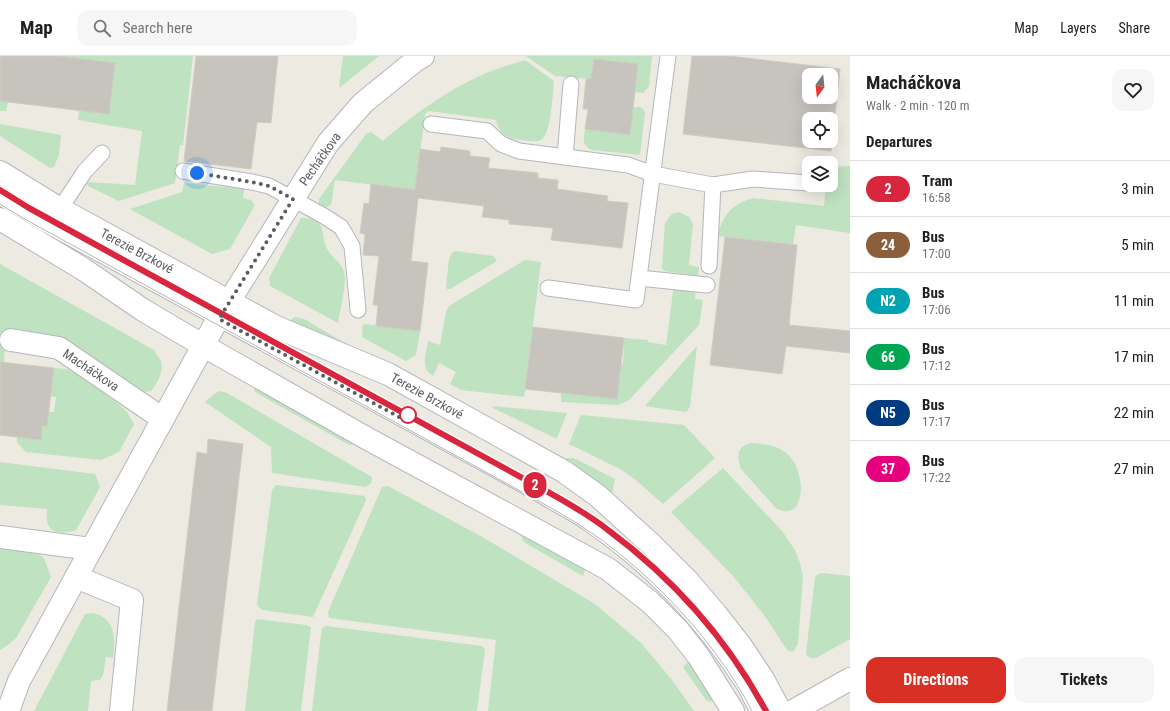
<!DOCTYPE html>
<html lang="en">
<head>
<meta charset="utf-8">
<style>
	body { margin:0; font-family:"Roboto Condensed",sans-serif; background:#f6f6f6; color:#202124; height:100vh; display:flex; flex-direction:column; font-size:15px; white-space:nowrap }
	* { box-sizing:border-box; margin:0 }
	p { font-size:13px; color:#757577 }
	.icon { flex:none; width:22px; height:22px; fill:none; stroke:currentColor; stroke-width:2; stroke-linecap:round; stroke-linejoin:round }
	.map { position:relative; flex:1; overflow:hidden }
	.sheet { display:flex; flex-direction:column; background:#fff; width:320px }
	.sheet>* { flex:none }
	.badge { padding:0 8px; border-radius:13px; font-size:14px; line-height:26px }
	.needle { width:26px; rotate:195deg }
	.fabs { position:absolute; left:802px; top:12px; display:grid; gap:8px }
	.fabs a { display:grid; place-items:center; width:36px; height:36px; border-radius:8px; background:#fff; box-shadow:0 4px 16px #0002; font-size:20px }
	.you { position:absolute; width:20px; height:20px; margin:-10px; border:3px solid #fff; border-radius:50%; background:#1a73e8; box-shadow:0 0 0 6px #1a73e833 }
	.map>.badge { position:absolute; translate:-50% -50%; box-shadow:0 0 0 2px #fff }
	h2 { padding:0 16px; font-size:15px; line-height:36px }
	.round { display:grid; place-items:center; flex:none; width:42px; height:42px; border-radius:12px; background:#f6f6f6 }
	.overview { display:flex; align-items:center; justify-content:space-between; height:68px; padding:0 16px }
	h1 { font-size:19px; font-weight:700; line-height:30px }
	.cta { display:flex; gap:8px; margin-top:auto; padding:8px 16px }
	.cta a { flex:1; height:46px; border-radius:12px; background:#d93025; color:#fff; font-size:16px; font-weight:700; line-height:46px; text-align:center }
	.cta a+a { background:#f6f6f6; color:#202124 }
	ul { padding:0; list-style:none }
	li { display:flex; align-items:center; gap:12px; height:56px; padding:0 16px; border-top:1px solid #e0e0e0 }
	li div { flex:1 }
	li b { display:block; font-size:15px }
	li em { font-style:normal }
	li .badge { min-width:44px; font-weight:700; text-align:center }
	header { display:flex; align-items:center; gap:24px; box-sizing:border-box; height:56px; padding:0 20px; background:#fff; border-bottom:1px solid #e0e0e0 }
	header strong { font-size:19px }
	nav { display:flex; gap:22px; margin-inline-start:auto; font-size:14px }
	.search { width:280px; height:36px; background:#f6f6f6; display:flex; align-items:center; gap:10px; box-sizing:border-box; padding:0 14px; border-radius:12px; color:#757577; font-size:15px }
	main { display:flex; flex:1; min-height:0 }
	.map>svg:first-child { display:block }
	.green { fill:#bfe2c0 }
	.building { fill:#c7c4be; stroke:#d0ccc0; fill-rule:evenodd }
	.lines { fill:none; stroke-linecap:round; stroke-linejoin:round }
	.lane-casing { stroke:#b4b7bb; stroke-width:17 }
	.street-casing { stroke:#b4b7bb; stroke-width:24 }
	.secondary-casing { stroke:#b5b8bd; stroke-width:24 }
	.lane { stroke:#fff; stroke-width:15 }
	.street { stroke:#fff; stroke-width:22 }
	.secondary { stroke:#fff; stroke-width:22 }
	.tram { stroke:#b2b3b3; stroke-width:1 }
	.line-casing { stroke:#fff; stroke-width:9 }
	.line { stroke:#d7263d; stroke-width:6 }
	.walk { stroke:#5a5d61; stroke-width:4; stroke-dasharray:0 7.2 }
	.stop-dot { fill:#fff; stroke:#d7263d; stroke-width:2 }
	.labels { text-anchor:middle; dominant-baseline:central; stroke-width:3; stroke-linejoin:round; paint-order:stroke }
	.street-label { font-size:13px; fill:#5a5d61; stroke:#fff }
</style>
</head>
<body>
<header>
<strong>Map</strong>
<div class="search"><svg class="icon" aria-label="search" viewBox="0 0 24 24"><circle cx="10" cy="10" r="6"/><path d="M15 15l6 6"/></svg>Search here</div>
<nav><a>Map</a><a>Layers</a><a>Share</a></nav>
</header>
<main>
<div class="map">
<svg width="850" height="655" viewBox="0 0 850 655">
	<rect width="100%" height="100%" fill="#eceae1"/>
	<!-- green -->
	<g class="green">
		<path d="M59,0H193L183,89H180L175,127L119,145L88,130L87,126L135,129L142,75L78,64L79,54L109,57L115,7Z"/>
		<path d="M343,0H379L339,32Z"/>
		<path d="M526,0H652L649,30L647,33L643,37L635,36L638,8L594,3L591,23L555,20Z"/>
		<path d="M525,4L554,25C553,36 551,79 541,84C534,87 524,84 516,83C504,82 499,75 496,64L429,55L425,58L415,134L335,124L331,149L327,151H322L319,148V143L366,78L371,76L383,85C413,59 447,34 484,18C497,12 511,9 525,4Z"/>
		<path d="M0,45L8,46L6,55H0Z"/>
		<path d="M637,50L642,52L645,57L640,99L592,94C581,88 584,84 585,73L630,79L633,51L637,52Z"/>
		<path d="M0,68L61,79L59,99L54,111L50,112L0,80Z"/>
		<path d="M850,110V177L796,169L793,189L717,180C724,159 730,149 753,142L824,150L826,129H831V111Z"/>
		<path d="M184,127L244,133L243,142L251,144L255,149L230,193L212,198L130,153L182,136Z"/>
		<path d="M679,156L689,161L693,168L689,209L699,211L698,220L664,215L662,211L665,167L672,158Z"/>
		<path d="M301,162C328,161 320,178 327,193C332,202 344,208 345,221C345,235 340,254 338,267L270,230L269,222Z"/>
		<path d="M455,195L493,200L497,205L450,233H447L446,231L449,203L452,197Z"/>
		<path d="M525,204L541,206L524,341L461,334L450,328L456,316L439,307L433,320C420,312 426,298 428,285L440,289L446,256L449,250Z"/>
		<path d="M0,208L154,294C156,298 159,302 161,305C164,315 157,328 151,335L142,336L125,330L6,275L4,306H0Z"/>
		<path d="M674,229L696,232L695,243L703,244L699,269L629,344L618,349L561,346V337L617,343L621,308H623L624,282L648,284V286L666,289Z"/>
		<path d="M296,261L304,263L364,298L286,268L292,263Z"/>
		<path d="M363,268L420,275L416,299L406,305L362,281Z"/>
		<path d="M697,290L690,351L686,356L645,350Z"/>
		<path d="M54,312L67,313L77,318L120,349L127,356L134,368L119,396L101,404L26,396L17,386V381L41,383L42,369L47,370L49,356H54L56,341L51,340Z"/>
		<path d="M253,327L356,388L349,389L255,336Z"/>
		<path d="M220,335L227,337L372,421L371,427L366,431L272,417L271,391L205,346L214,338Z"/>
		<path d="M492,350L567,357L557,382H555L493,352Z"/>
		<path d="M581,359L684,369L715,402L663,448L636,424L620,413L569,388Z"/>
		<path d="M750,387C760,388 771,388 780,393C809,407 808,470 776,452L741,413L738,403L739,396L742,391Z"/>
		<path d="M567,402H574L615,423L612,438L561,405Z"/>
		<path d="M0,406L95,418L100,431L76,474C66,478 48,479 47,464C46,460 47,457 47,453L0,449Z"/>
		<path d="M723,412L782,475L795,494L800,507L803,521L798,588L793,596L787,594L764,559L733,520L671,456Z"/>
		<path d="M276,429L365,440L366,444L313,561L262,554L257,549L272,434Z"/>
		<path d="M388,430L484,482L595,548L641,587L672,624L694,655H488L496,584L329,562L328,556L382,431Z"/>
		<path d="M521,476L586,511L583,520L527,488L522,484Z"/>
		<path d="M0,489L31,493L44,502L51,521L16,582L8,589L0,594Z"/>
		<path d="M823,517L850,520V583L816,602H811L807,600L806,597L815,521L818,518Z"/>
		<path d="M92,557C115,561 116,582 113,602L106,601L103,619L100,624L91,625L88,655H34L85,558Z"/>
		<path d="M257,563L306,569L311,571L301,655H245L255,566Z"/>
		<path d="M326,570L482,590L485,593L477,655H312L321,578L322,572Z"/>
		<path d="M688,606H690L717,643L710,646L706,644L683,611Z"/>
	</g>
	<!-- building -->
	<g class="building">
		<path d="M0,0H59L115,7L109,58L0,45Z"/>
		<path d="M196,0H278L271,67L257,66L251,113L184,105Z"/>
		<path d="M692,0H729L840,13L831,95L683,78ZM809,19H831V41H809ZM809,63H831V85H809Z"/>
		<path d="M594,3L638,8L630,79L585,73L588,53H583L586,23H591Z"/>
		<path d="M441,91L470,95V100L490,102L488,112L538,117V122L558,124L557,133L608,140L607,145L628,147L622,192L551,184L553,172L509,168V164L482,161L484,150L418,142L411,205L428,207L420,275L376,270L378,249H373L379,200L363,199L365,178L360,177L364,147L369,148L371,128L415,134L420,93L440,96Z"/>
		<path d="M725,181L797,189L789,269L850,275V297L786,290L782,318L710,309Z"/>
		<path d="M533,271L624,282L617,343L525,333Z"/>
		<path d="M0,306L54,312L47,370L42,369L41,384L0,379Z"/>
		<path d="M208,383L243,388L212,655H167L197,396L207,398Z"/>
	</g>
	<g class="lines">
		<!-- lane casing -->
		<g class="lane-casing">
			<g id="lane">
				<path d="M431,68L487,75L501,88L519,95L628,109L653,118L713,129L753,123L809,127"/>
				<path d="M565,101L571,28"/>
				<path d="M183,115L252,126L269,130L324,160L341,171L352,190L358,254"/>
				<path d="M0,141L43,167L536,436C553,447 572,456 588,467C649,509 702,564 742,626C748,635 752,645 758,655"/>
				<path d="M60,153L85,115L102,97"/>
				<path d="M709,210L713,129"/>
				<path d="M639,222L707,229"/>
				<path d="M548,232L636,244L668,0"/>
			</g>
		</g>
		<!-- street casing -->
		<g class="street-casing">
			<g id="street">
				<path d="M11,284L59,292L163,363"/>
				<path d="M0,481L91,493"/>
				<path d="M76,521L132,544L121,655"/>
				<path d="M8,655L19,625L215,268L328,87L363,47L416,4L423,0"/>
				<path d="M793,655L850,623"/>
			</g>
		</g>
		<!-- secondary casing -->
		<g class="secondary-casing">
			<g id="secondary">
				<path d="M0,116L60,153L276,271L388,318L563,415L598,440L652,489L687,524L716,558L741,590L763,623L780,655"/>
				<path d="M0,163L83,213L143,254L204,290L368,383L608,513L650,546L678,574L699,601L733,655"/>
			</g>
		</g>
		<!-- lane -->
		<use href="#lane" class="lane"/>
		<!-- street -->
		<use href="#street" class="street"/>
		<!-- secondary -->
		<use href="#secondary" class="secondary"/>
		<!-- tram -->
		<g class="tram">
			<path d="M0,134L29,152L175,232L539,431L608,473L655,512L681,537L710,570L739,608L766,655"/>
			<path d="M0,148L21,161L515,432C536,444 558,455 578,468C645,510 716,585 752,655"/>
		</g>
	</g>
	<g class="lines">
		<!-- line casing -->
		<g class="line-casing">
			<path id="line" d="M0,134L29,152L109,196L539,431C562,444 587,457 608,474C674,523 727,583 766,655"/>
		</g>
		<!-- line -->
		<use href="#line" class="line"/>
		<!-- walk -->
		<path class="walk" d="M197,117L252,126L269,130L293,143L219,263L399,361L408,359"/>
	</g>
	<!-- markers -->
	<circle class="stop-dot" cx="408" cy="359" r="8"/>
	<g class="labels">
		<!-- street labels -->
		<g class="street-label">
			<text transform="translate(320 103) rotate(-55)">Pecháčkova</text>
			<text transform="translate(137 195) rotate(28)">Terezie Brzkové</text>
			<text transform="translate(91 314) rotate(34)">Macháčkova</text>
			<text transform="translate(427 340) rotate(29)">Terezie Brzkové</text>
		</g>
	</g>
</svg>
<div class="fabs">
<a><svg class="needle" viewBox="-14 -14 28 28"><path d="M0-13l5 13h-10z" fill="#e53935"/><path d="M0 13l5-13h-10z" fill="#757577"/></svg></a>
<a><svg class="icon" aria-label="locate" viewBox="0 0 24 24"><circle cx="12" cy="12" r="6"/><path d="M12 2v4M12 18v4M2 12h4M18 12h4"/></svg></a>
<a><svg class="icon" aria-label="layers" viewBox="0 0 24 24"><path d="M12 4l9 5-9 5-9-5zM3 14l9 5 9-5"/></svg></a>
</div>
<div class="you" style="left:197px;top:117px"></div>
<b class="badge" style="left:535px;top:429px;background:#d7263d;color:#fff">2</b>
</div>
<section class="sheet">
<div class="overview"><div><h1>Macháčkova</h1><p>Walk · 2 min · 120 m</p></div><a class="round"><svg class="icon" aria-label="heart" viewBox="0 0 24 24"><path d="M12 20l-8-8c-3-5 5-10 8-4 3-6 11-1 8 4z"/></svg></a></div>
<h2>Departures</h2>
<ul>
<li><span class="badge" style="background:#d7263d;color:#fff">2</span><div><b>Tram</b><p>16:58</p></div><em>3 min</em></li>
<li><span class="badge" style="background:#8b5e3c;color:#fff">24</span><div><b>Bus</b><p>17:00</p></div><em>5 min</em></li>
<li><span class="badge" style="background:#00a3b4;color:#fff">N2</span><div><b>Bus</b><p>17:06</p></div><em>11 min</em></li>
<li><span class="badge" style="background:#00a651;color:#fff">66</span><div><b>Bus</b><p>17:12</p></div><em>17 min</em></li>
<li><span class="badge" style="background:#003b80;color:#fff">N5</span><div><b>Bus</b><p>17:17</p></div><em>22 min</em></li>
<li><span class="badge" style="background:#e6007e;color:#fff">37</span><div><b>Bus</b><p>17:22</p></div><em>27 min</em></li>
</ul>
<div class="cta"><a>Directions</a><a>Tickets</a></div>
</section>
</main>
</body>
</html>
